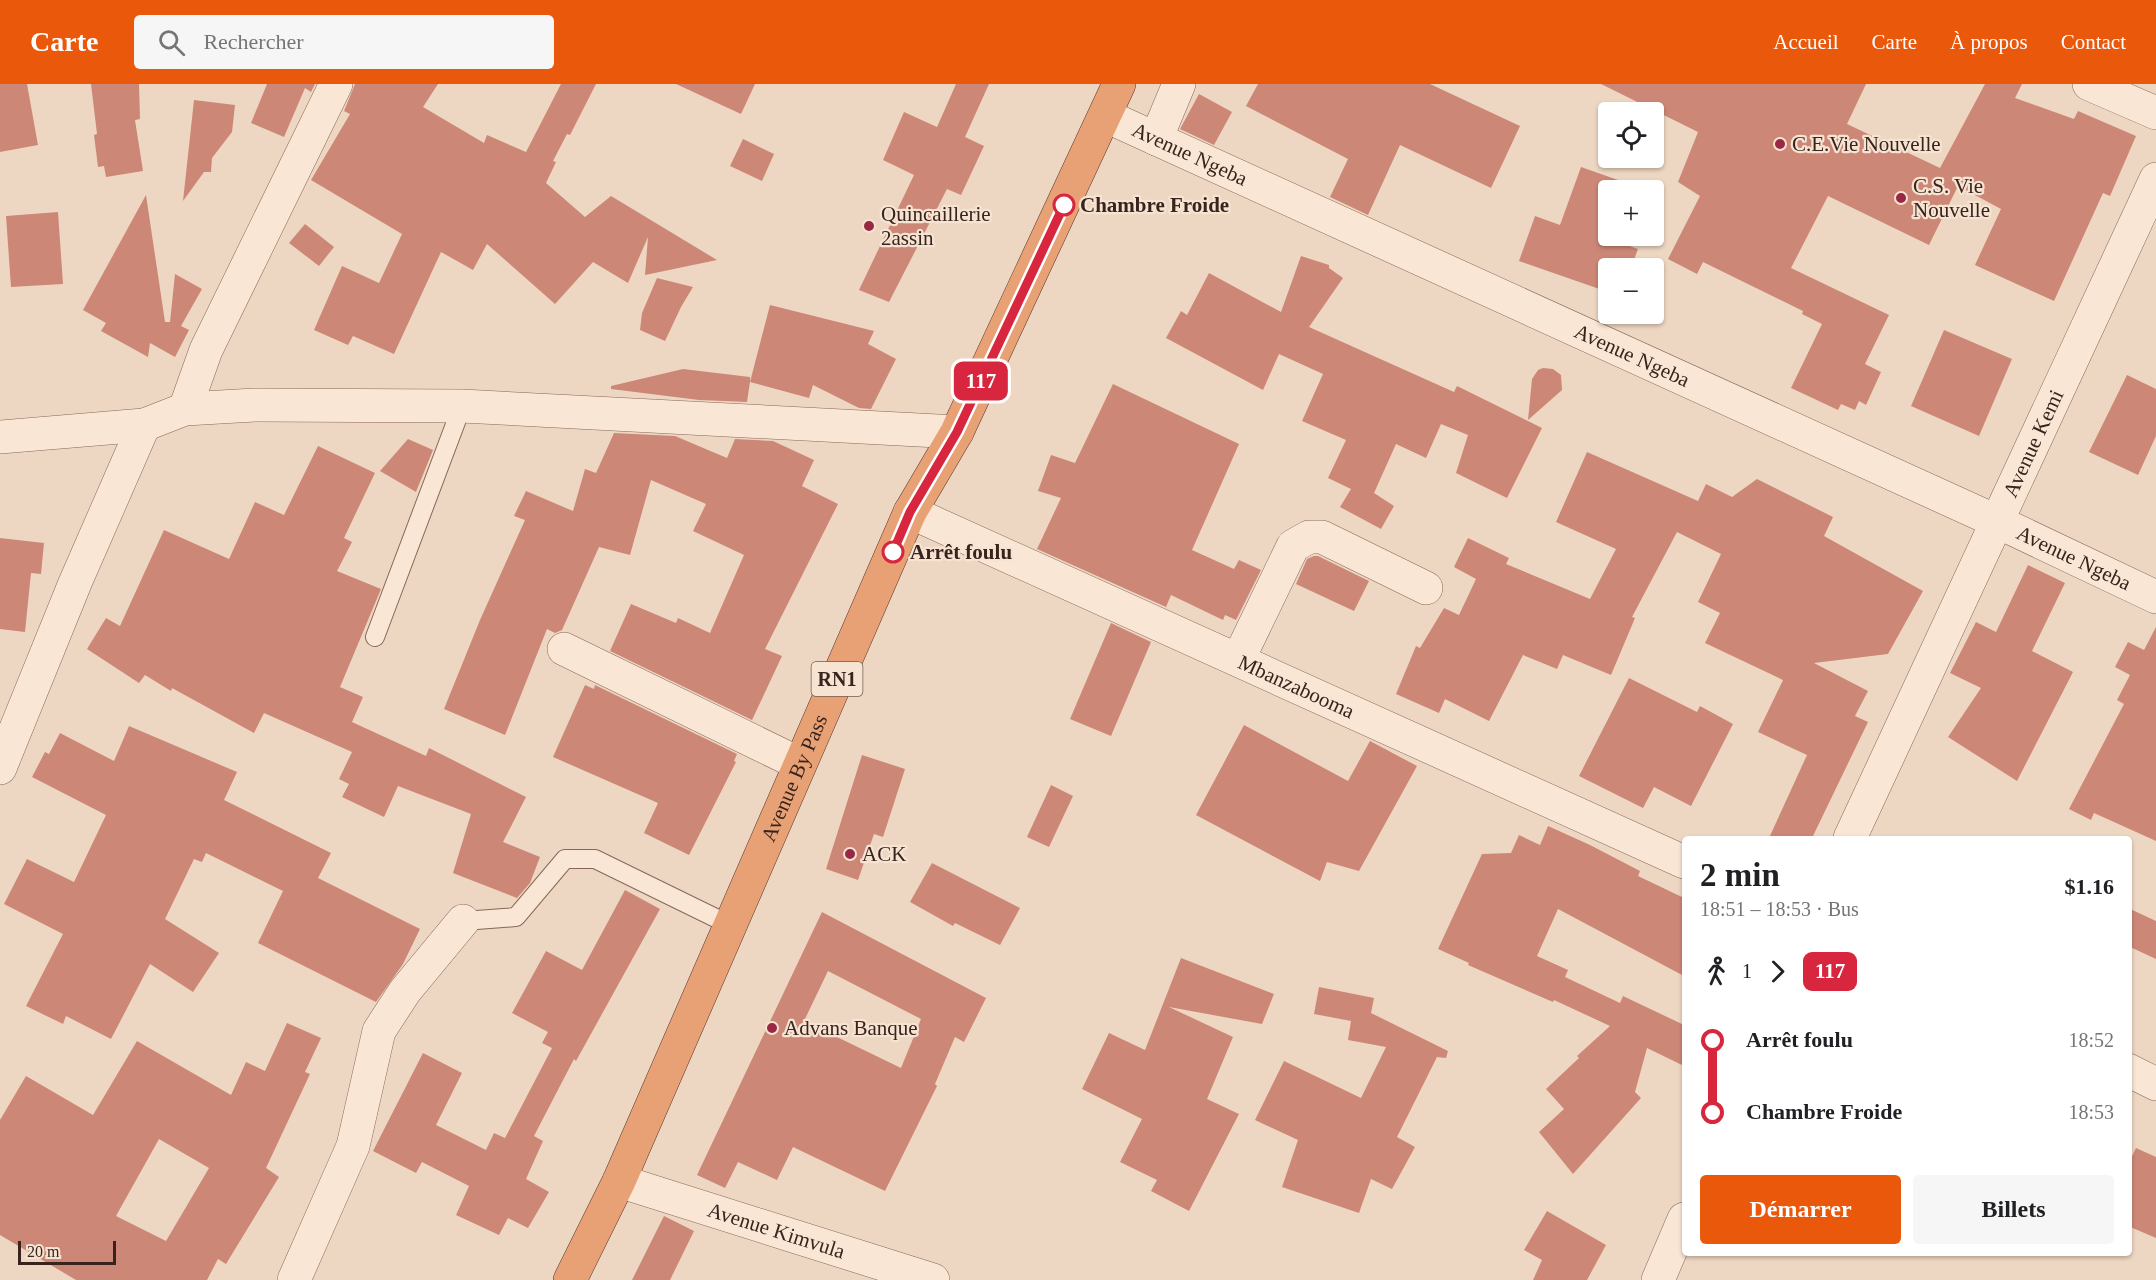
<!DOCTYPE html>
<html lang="fr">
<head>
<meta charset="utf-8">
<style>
	body { margin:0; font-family:Georgia,serif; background:#f6f6f6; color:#202124; height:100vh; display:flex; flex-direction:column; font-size:22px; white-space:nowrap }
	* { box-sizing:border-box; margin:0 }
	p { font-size:20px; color:#757577 }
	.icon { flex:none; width:33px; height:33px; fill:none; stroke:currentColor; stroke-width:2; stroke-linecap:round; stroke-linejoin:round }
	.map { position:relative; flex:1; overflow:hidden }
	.side { position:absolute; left:1682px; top:752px; width:450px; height:420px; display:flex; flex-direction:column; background:#fff; border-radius:6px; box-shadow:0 2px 4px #0004 }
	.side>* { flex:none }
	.badge { padding:0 12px; border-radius:9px; font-size:21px; line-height:39px }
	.buttons { position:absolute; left:1598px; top:18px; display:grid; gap:12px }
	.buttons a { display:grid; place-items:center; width:66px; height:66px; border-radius:6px; background:#fff; box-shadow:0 2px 4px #0004; font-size:30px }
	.scale { position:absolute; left:18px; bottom:15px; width:98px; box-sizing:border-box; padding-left:6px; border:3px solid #38241d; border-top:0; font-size:16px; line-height:21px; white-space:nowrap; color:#38241d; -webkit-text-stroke:4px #f6e3d2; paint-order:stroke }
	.map>.badge { position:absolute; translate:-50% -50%; box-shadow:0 0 0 3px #fff }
	.legs { display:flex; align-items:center; gap:9px; height:66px; padding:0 18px; font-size:20px }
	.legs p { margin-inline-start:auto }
	.overview { display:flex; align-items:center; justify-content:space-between; height:102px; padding:0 18px }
	h1 { font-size:33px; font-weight:700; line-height:45px }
	.action { display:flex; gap:12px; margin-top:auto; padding:12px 18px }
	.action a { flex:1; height:69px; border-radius:6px; background:#ea580c; color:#fff; font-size:24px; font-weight:700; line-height:69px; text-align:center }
	.action a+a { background:#f6f6f6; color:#202124 }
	ul { padding:0 18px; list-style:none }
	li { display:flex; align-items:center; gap:21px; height:72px; font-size:22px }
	li i { display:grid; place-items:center; width:9px; height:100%; margin:0 8px; background:currentColor }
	li i::after { content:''; width:15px; height:15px; margin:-8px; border:4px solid; border-radius:50%; background:#fff }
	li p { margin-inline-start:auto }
	li:first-child i { background:linear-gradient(#0000 50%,currentColor 0) }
	li:last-child i { background:linear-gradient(currentColor 50%,#0000 0) }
	header { display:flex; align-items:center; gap:36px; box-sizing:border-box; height:84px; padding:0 30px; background:#ea580c; color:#fff }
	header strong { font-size:28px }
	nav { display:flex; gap:33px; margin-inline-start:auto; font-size:21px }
	.search { width:420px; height:54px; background:#f6f6f6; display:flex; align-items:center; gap:15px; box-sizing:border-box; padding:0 21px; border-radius:6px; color:#757577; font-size:22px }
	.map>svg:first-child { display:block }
	.building { fill:#cd8777; fill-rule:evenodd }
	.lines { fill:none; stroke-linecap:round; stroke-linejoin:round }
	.service-casing { stroke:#886759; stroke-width:20 }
	.minor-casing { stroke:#886759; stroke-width:34 }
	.trunk-casing { stroke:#56372d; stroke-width:34 }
	.service { stroke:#f9e6d5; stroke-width:18 }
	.minor { stroke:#f9e6d5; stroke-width:33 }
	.trunk { stroke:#e8a075; stroke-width:33 }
	.line-1-casing { stroke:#fff; stroke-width:14 }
	.line-1 { stroke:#d7263d; stroke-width:9 }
	.poi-dot { fill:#982843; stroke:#f6e3d2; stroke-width:2 }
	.stop-1-dot { fill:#fff; stroke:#d7263d; stroke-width:3 }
	.labels { text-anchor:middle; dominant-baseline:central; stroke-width:4.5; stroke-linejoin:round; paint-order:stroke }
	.shield { fill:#f6e3d2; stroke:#715d53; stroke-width:1.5 }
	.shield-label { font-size:20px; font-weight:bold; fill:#38241d }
	.poi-label { font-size:21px; fill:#38241d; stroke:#f6e3d2; text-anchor:start }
	.street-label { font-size:21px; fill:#38241d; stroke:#f6e3d2 }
	.stop-label { font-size:21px; font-weight:bold; fill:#38241d; stroke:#f6e3d2; text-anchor:start }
</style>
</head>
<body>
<header>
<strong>Carte</strong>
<div class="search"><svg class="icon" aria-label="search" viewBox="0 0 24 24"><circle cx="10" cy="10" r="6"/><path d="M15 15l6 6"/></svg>Rechercher</div>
<nav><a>Accueil</a><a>Carte</a><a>À propos</a><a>Contact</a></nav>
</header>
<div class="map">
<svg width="2156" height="1196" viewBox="0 0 2156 1196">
	<rect width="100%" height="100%" fill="#eed7c2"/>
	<!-- building -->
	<g class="building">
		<path d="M0,0H27L38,61L0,68Z"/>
		<path d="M91,0H139L140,35L135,36L143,87L106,93L104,82L98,83L94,51L97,50Z"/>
		<path d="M267,0H315L311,8L305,4L284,53L251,39Z"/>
		<path d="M355,0H438L423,23L484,59L487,51L526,68L561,0H596L570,51L567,50L553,77L556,78L546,99L585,133L611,112L717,176L645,191L648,153L628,199L593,178L555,220L487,160L473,186L441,168L394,270L353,252L348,261L314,246L342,182L379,199L402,150L311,96L350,30L344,27Z"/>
		<path d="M676,0H755L741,30Z"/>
		<path d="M956,0H989L965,53L984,62L961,111L947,105L889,218L859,206L914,91L883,76L904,28L937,43Z"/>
		<path d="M1258,0H1430L1520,42L1491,104L1400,61L1368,131L1330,113L1348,75L1246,22Z"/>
		<path d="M1601,0H1866L1847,40L1940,84L1985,0H2022L2015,14L2074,35L2078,27L2136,52L2110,112L2103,109L2054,217L1975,181L2001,125L1958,102L1929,161L1828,112L1791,184L1889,231L1865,280L1881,288L1866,321L1859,317L1855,326L1841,320L1838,326L1791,304L1822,240L1802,230L1803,227L1703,178L1697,190L1668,175L1700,112L1678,98L1698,48Z"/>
		<path d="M1199,10L1232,28L1214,61L1180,45Z"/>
		<path d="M194,16L235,21L232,48L212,74L211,88H204L183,117Z"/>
		<path d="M743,55L774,70L762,97L730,82Z"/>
		<path d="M1581,83L1638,103L1637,106H1608V152H1620L1618,158L1638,165L1631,184H1608V208L1519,177L1535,132L1560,141Z"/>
		<path d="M146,111L165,238H170L175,190L202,205L181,242L189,246L175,273L150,259L148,273L101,247L106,239L83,226Z"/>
		<path d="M58,128L63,200L11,203L6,132Z"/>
		<path d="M305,140L334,163L319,182L289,159Z"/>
		<path d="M1301,172L1329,181V184L1343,194L1309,243L1454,308L1457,302L1542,344L1507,414L1456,389L1468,351L1441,340L1426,374L1396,360L1374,409L1394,422L1381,445L1340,423L1351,405L1328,394L1346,356L1302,337L1323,290L1279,270L1263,306L1166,254L1181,227L1187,231L1209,189L1281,228Z"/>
		<path d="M657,194L693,203L681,223L665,257L640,246L642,229Z"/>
		<path d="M770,221L874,247L868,260L896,275L871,325L859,324L813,301L809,314L750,298L747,318L699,316L611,305V302L683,285L750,293V298Z"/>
		<path d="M1944,246L2012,275L1979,352L1911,322Z"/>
		<path d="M1543,284L1553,285L1561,291L1562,306L1528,336L1532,295L1538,286Z"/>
		<path d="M2127,291L2156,305V352L2138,391L2089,368Z"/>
		<path d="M1113,300L1239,360L1192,466L1234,485L1239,476L1261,486L1236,536L1225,531L1223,536L1171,511L1166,523L1037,465L1061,414L1038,407L1051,371L1075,379Z"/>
		<path d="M614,349L675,352L727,374L735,355L773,357L814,376L802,402L838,420L765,565L782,572L752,636L610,567L631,520L676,539L678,534L710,549L744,471L693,447L706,420L651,396L630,471L599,463L562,546L555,549L547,545L505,651L444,625L480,536L525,436L514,432L526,407L573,427L585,385L596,389Z"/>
		<path d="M408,355L433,366L416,408L380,387Z"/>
		<path d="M318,362L375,389L344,454L352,458L337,487L381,505L340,603L363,613L352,638L426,672L429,664L526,713L503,758L540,773L530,799L517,814L453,789L471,730L398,702L384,733L342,713L349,700L339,695L352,668L264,629L254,649L172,604L171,607L145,591L139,599L87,565L106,534L120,542L164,446L229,475L255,418L284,431Z"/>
		<path d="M1587,368L1698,417L1706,400L1732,413L1757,395L1833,433L1824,452L1923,507L1888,570L1814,579L1868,607L1855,632L1868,638L1812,754H1769L1807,671L1758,648L1783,596L1705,559L1720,529L1698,518L1721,470L1677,448L1632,533L1635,534L1611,591L1563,571L1557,585L1523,571L1489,637L1445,615L1439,629L1396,610L1416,562L1420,564L1444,524L1459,531L1476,495L1454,483L1468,454L1509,474L1506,480L1590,515L1616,465L1556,438Z"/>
		<path d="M0,454L44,459L41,490L31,489L25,548L0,545Z"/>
		<path d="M1314,472H1318L1369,497L1354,527L1296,500L1307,475Z"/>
		<path d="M2028,481L2065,499L2032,567L2073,588L2017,697L1948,653L1981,604L1950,589L1976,538L1996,548Z"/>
		<path d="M1111,539L1151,558L1111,652L1070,635Z"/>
		<path d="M2156,543V757L2094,729L2091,736L2069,725L2124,620L2117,616L2130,591L2115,583L2128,558L2144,566Z"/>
		<path d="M1629,594L1697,628L1700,622L1733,640L1691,722L1654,703L1643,724L1579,692Z"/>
		<path d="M585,601L594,605L595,601L737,670L734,677L736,678L689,771L644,749L658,719L553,673Z"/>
		<path d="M1244,641L1348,697L1370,657L1417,682L1359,787L1327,778L1320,797L1196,731Z"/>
		<path d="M129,642L237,688L224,716L331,769L318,794L420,845L403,880L376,918L258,859L283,807L206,769L202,778L194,775L165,835L219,869L193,908L150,880L111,955L66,932L63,940L26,922L63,850L4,820L27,775L74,798L106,731L32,693L45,668L49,670L60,649L114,677Z"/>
		<path d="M862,671L905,685L883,753L874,750L858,796L826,785Z"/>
		<path d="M1051,701L1073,712L1049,763L1027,753Z"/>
		<path d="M1548,742L1590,761L1640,787L1638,792L1684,814V892L1558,825L1537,872L1568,886L1565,893L1620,919L1623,912L1684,941V982L1647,964L1635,1008L1641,1014L1573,1090L1539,1048L1564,1025L1546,1005L1579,974L1577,972L1610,942L1554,916L1553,918L1468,881L1469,879L1438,865L1482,770L1511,769L1519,751L1540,761Z"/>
		<path d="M932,779L1020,824L1000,861L955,839L953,842L910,818Z"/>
		<path d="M625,806L660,825L576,977L574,975L534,1052L543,1057L526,1095L549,1108L528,1144L508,1134L499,1151L456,1131L469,1102L422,1078L416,1089L373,1067L423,969L462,989L436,1041L486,1066L494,1049L505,1054L552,964L542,959L548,948L512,929L546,867L582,886Z"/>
		<path d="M2128,824L2156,837V875L2128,862Z"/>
		<path d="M822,828L986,914L964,958L955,953L935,1000L937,1002L885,1107L793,1063L777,1096L738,1078L725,1104L697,1091ZM828,887L921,935L901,984L804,937Z"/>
		<path d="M1181,874L1274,910L1262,940L1169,923L1233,953L1207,1015L1239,1030L1189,1127L1151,1107L1157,1096L1120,1078L1142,1035L1082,1005L1109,949L1145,966Z"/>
		<path d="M1319,903L1374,914L1371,929L1448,967L1446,974L1437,973L1397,1053L1415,1063L1392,1105L1371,1095L1359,1129L1282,1103L1298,1056L1255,1036L1284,977L1361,1014L1386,963L1348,956L1351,937L1314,930Z"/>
		<path d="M287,939L321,954L305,988L310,990L266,1084L279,1093L226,1180L218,1175L207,1196H76L0,1151V1036L26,992L93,1031L137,957L231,1011L246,978L265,987ZM159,1055L209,1084L166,1157L116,1132Z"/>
		<path d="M2136,1064L2156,1073V1154L2128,1142V1081Z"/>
		<path d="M1547,1127L1606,1161L1587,1196H1533L1542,1176L1524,1166Z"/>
		<path d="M664,1132L694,1147L670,1196H632Z"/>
	</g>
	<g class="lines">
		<!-- service casing -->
		<g class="service-casing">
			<g id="service">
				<path d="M375,553L462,322"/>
				<path d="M463,837L516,833L565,775H595L730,841"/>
			</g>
		</g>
		<!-- minor casing -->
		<g class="minor-casing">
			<g id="minor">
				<path d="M2089,0L2156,29"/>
				<path id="s1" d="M1106,32L1998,438L2156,513"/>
				<path d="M1156,55L1179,0"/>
				<path d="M185,325L206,266L336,0"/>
				<path d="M0,353L144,341L185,325L255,321L462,322L957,348"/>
				<path id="s2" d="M910,428L1684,778"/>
				<path d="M564,565L800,680"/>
				<path d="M1238,576L1293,462L1309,453H1322L1426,504"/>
				<path d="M0,684L75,499L144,341"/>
				<path id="s3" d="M1850,754L2156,95"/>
				<path d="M2128,986L2156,1000"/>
				<path id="s4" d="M619,1097L933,1196"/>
				<path d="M294,1196L353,1062L379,947L405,907L463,837"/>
				<path d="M1658,1196L1684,1135"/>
			</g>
		</g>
		<!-- trunk casing -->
		<g class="trunk-casing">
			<g id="trunk">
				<path id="s5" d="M570,1196L619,1097L910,428L957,348L1119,0"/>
			</g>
		</g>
		<!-- service -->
		<use href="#service" class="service"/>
		<!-- minor -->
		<use href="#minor" class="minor"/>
		<!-- trunk -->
		<use href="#trunk" class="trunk"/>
	</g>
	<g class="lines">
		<!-- line-1 casing -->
		<g class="line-1-casing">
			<path id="line-1" d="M893,468L910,428L957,348L1064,121"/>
		</g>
		<!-- line-1 -->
		<use href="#line-1" class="line-1"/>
	</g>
	<!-- markers -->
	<g class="poi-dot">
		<circle cx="1780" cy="60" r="6"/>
		<circle cx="1901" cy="114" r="6"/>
		<circle cx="869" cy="142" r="6"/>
		<circle cx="850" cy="770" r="6"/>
		<circle cx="772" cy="944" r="6"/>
	</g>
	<g class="stop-1-dot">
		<circle cx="1064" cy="121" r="10"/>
		<circle cx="893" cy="468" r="10"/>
	</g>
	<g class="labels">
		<!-- shield labels -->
		<rect class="shield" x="811.5" y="578" width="51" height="34" rx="4.5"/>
		<g class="shield-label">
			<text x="837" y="595">RN1</text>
		</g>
		<!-- poi labels -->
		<g class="poi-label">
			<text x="1792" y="60">C.E.Vie Nouvelle</text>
			<text x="1913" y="102">C.S. Vie<tspan x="1913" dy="24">Nouvelle</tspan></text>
			<text x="881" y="130">Quincaillerie<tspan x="881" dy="24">2assin</tspan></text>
			<text x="862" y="770">ACK</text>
			<text x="784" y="944">Advans Banque</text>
		</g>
		<!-- street labels -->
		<g class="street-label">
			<text stroke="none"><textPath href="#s1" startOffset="92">Avenue Ngeba</textPath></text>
			<text stroke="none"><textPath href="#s1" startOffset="578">Avenue Ngeba</textPath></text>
			<text stroke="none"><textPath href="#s3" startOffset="435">Avenue Kemi</textPath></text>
			<text stroke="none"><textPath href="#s1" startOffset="1064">Avenue Ngeba</textPath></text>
			<text stroke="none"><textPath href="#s2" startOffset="424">Mbanzabooma</textPath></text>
			<text stroke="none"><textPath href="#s5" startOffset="550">Avenue By Pass</textPath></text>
			<text stroke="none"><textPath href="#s4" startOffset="165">Avenue Kimvula</textPath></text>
		</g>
		<!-- stop labels -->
		<g class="stop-label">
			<text x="1080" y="121">Chambre Froide</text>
			<text x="910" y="468">Arrêt foulu</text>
		</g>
	</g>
</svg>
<div class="buttons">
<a><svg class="icon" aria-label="locate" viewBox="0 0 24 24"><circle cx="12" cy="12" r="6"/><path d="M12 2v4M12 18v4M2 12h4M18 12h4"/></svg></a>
<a>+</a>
<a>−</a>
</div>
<div class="scale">20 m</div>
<b class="badge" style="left:981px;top:297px;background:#d7263d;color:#fff">117</b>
<section class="side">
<div class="overview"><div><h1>2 min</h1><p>18:51 – 18:53 · Bus</p></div><b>$1.16</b></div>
<div class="legs"><svg class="icon" aria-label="walk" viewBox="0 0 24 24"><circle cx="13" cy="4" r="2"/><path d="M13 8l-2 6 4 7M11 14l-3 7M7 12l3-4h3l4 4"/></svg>1<svg class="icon" aria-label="forward" viewBox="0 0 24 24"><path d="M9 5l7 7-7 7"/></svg><b class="badge" style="background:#d7263d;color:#fff">117</b></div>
<ul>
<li><i style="color:#d7263d"></i><b>Arrêt foulu</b><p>18:52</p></li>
<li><i style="color:#d7263d"></i><b>Chambre Froide</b><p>18:53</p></li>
</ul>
<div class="action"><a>Démarrer</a><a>Billets</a></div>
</section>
</div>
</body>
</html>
